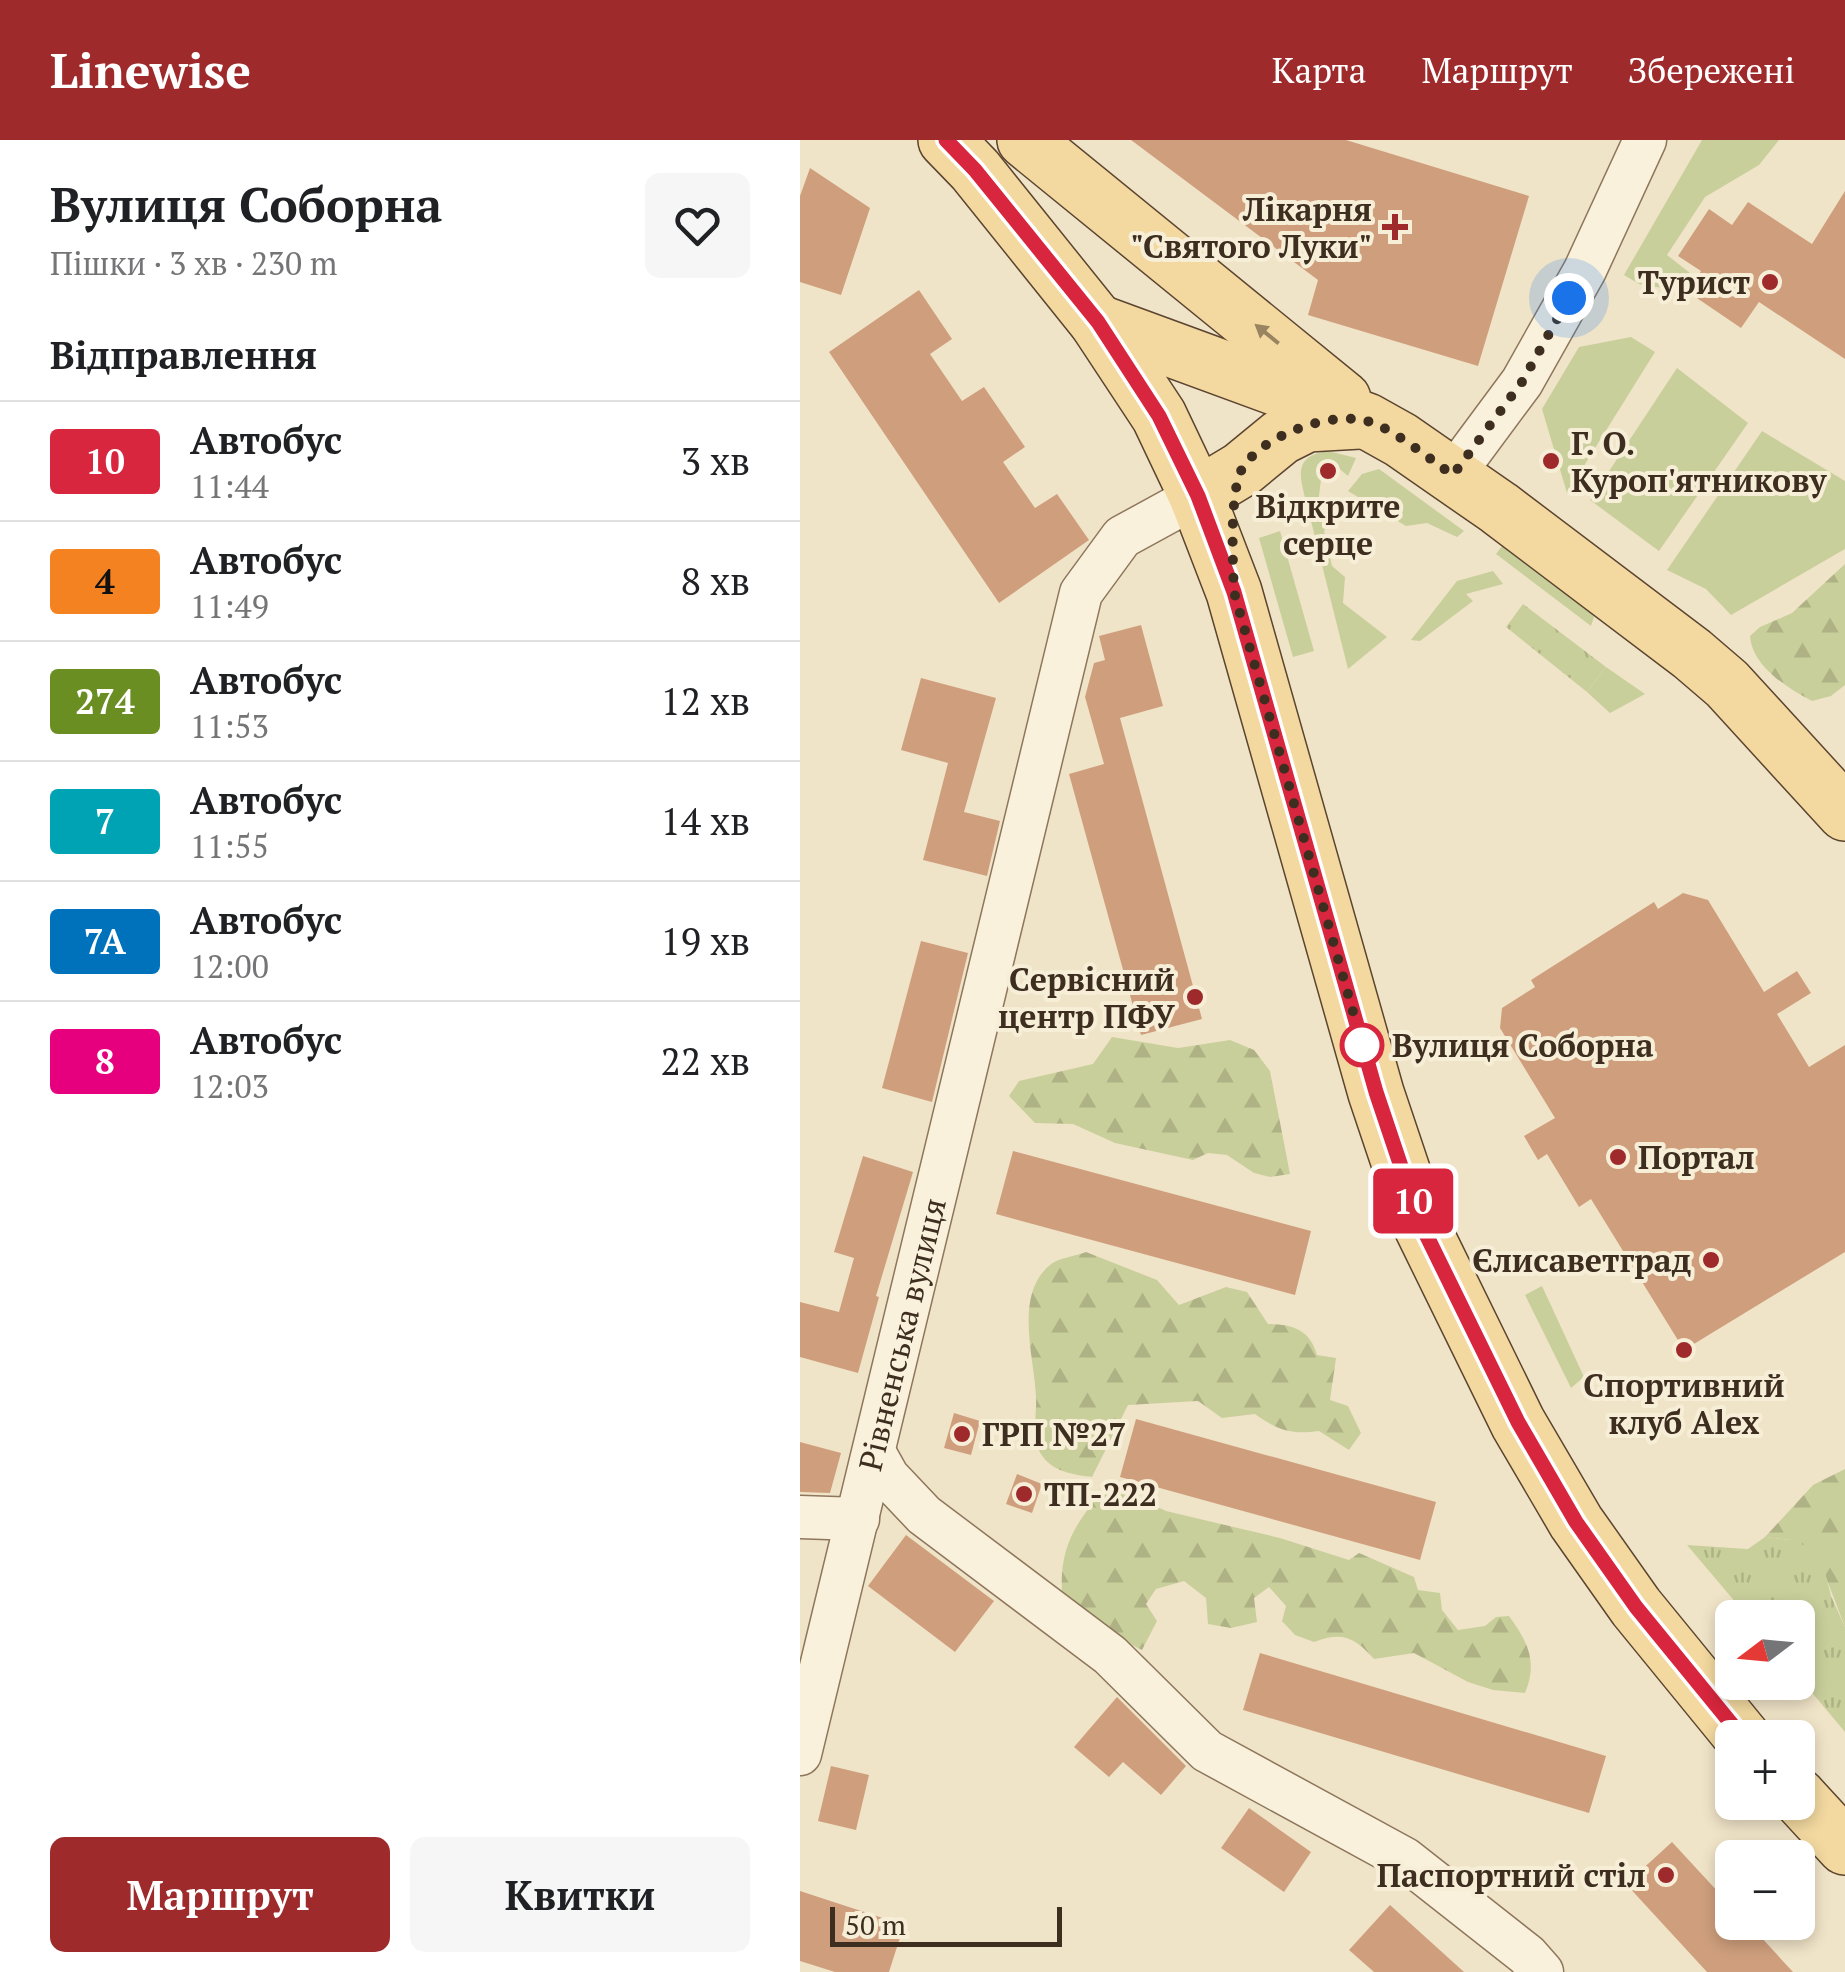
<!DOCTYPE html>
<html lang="uk">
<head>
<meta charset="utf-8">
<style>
	body { margin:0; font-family:"PT Serif",serif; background:#f6f6f6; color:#202124; height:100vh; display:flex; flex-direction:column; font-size:38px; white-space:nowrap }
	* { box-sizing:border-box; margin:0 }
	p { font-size:32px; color:#757577 }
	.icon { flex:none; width:55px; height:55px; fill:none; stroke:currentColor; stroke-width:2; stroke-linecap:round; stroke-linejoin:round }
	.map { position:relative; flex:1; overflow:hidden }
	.sheet { display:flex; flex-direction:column; background:#fff; width:800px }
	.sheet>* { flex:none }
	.badge { padding:0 20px; border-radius:8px; font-size:35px; line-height:65px }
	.needle { width:65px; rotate:254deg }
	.buttons { position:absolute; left:915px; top:1460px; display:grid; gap:20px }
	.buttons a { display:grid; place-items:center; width:100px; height:100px; border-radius:15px; background:#fff; box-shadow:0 5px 15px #0003; font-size:50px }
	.scale { position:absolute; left:30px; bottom:25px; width:232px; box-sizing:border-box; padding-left:10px; border:5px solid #3d2e20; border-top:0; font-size:28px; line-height:35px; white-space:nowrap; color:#3d2e20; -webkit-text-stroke:8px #f7eed8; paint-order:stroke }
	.you { position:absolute; width:50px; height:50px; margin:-25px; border:8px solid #fff; border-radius:50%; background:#1a73e8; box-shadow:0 0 0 15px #1a73e833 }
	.map>.badge { position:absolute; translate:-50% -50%; box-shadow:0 0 0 5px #fff }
	h2 { padding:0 50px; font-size:38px; line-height:90px }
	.round { display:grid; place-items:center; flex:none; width:105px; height:105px; border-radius:15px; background:#f6f6f6 }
	.headline { display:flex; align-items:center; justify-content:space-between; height:170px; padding:0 50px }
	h1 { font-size:48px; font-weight:700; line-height:75px }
	.button { display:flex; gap:20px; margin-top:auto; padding:20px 50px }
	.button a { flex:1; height:115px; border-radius:15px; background:#9e2a2b; color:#fff; font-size:40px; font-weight:700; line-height:115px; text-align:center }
	.button a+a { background:#f6f6f6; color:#202124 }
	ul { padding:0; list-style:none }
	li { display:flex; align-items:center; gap:30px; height:120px; padding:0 50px; border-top:2px solid #e0e0e0 }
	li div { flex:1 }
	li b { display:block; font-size:38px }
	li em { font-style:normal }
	li .badge { min-width:110px; font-weight:700; text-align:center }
	header { display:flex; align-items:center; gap:60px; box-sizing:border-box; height:140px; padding:0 50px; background:#9e2a2b; color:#fff }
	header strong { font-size:48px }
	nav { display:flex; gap:55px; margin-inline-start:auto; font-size:35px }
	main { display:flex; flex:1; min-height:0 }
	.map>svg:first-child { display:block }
	.grass { fill:#c9cf9b }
	.forest { fill:url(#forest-firs) }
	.park { fill:url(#park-tufts) }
	.building { fill:#cf9f7d }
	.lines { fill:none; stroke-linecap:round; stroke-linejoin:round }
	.minor-casing { stroke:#8d765c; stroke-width:45 }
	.major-casing { stroke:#5b4430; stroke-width:58 }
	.minor { stroke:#faf1dc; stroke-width:42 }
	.major { stroke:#f3d9a0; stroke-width:55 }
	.oneway { fill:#988460 }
	.line-casing { stroke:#fff; stroke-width:22 }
	.line { stroke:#d7263d; stroke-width:15 }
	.walk { stroke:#3d2e20; stroke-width:10; stroke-dasharray:0 18 }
	.poi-dot { fill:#9e2a2b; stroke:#f7eed8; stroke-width:4 }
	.stop-dot { fill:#fff; stroke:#d7263d; stroke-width:5 }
	.labels { text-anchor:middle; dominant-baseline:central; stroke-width:8; stroke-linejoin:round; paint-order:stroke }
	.poi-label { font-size:32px; font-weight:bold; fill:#3d2e20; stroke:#f7eed8; text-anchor:end }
	.stop-label { font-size:32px; font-weight:bold; fill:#3d2e20; stroke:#f7eed8; text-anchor:start }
	.street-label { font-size:32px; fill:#3d2e20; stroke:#f7eed8 }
</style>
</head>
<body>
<header>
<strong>Linewise</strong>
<nav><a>Карта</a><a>Маршрут</a><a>Збережені</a></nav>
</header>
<main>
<section class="sheet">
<div class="headline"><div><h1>Вулиця Соборна</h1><p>Пішки · 3 хв · 230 m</p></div><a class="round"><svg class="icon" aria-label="heart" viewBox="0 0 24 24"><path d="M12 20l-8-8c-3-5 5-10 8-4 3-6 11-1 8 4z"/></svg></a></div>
<h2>Відправлення</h2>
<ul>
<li><span class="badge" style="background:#d7263d;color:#fff">10</span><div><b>Автобус</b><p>11:44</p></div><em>3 хв</em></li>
<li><span class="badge" style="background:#f58220;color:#111">4</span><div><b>Автобус</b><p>11:49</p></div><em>8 хв</em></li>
<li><span class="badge" style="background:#6b8e23;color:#fff">274</span><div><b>Автобус</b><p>11:53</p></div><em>12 хв</em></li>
<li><span class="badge" style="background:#00a3b4;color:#fff">7</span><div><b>Автобус</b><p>11:55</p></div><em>14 хв</em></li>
<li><span class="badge" style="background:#0072bc;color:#fff">7А</span><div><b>Автобус</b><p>12:00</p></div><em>19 хв</em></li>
<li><span class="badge" style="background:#e6007e;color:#fff">8</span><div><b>Автобус</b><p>12:03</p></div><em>22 хв</em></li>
</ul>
<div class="button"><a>Маршрут</a><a>Квитки</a></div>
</section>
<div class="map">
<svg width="1045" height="1832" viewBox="0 0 1045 1832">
	<defs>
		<pattern id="forest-firs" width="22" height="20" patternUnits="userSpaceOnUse" patternTransform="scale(2.5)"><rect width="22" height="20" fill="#c9cf9b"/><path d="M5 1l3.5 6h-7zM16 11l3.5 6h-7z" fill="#aeb285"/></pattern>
		<pattern id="park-tufts" width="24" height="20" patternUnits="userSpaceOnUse" patternTransform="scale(2.5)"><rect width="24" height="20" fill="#c9cf9b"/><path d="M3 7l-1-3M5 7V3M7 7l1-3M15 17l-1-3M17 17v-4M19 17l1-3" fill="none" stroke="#aeb285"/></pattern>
	</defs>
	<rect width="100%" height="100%" fill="#f0e4c8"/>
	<!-- grass -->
	<g class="grass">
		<path d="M902,0H979L959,25L905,57L867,115L890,133L880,151L839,144L824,135Z"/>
		<path d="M831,197L855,212L767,353L742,269L779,207Z"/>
		<path d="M877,228L948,283L859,411L790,360Z"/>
		<path d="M962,291L1045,341V409L931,475L906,449L867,430Z"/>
		<path d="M528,311L556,318L548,336L531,322L523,323L518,364L508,368C501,340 490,316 528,311Z"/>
		<path d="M579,329L664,391L657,397L627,383L606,386L548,351L562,334Z"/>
		<path d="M543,366L524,391L532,426L545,437L543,463L587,497L548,529L511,381Z"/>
		<path d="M480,391L514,511L493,517L459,398Z"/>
		<path d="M705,402L782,458L794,477L791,486L696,414Z"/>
		<path d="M693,431L703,444L666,454L673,461L620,501L611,500L657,441Z"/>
		<path d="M806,527L845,554L810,573L787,552Z"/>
		<path d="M742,1146L784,1237L771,1248L725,1155Z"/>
	</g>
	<!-- forest -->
	<g class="forest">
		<path d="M1045,424V545L1031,556L1012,561C987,548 952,526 950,496L960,487L992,473Z"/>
		<path d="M312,897L378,908L430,900L454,910L470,931L490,1034L470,1037L454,1033L427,1015L408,1013L393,1020L315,1003L273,984L235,983L209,956L219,941L293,924Z"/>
		<path d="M286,1112L357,1140L379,1165L426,1147L447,1152L468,1184C493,1184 510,1190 517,1215L536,1218L530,1260L548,1266L561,1293L549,1310L519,1291C491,1295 477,1290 455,1274L422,1278L398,1261L328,1265L292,1337C276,1335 254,1332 243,1317C230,1300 237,1277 236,1258C235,1219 213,1155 250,1125C258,1118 276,1116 286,1112Z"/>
		<path d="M1045,1329V1487L1025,1435L990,1400L965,1397L1013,1345Z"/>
		<path d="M309,1344L366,1371L480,1398L549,1420L559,1413L614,1437L618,1450L640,1453L642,1470L658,1490L685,1486L696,1477L709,1476C728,1502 738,1522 725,1553L693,1550L668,1542L614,1513L574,1519C555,1497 542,1491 514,1502L495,1495L482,1481L486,1466L469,1447L454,1458L457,1482L431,1488L408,1484L406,1458L384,1441L356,1449L346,1464L357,1481L342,1510L296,1487L262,1454C259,1404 277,1381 309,1344Z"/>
	</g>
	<!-- park -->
	<g class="park">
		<path d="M723,464L806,527L787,552L706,487Z"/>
		<path d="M965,1397L990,1400L1020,1411L1031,1456L1045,1487V1592L998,1536V1478L948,1477L887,1405L948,1409Z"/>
	</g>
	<!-- building -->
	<g class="building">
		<path d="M331,0H546L729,56L678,226L508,175L518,140Z"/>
		<path d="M10,28L70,68L41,155L0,142V56Z"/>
		<path d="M1045,51V219L959,162L941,188L888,152L901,131L878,116L909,69L932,85L948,62L1012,104Z"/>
		<path d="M119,150L152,199L130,214L162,261L184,247L225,307L203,322L235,368L257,354L289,400L199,463L29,212Z"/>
		<path d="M341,485L363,566L320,578L402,879L341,895L269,634L304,624L285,557L294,523L305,520L299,496Z"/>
		<path d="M121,538L196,558L164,672L200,681L187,736L123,720L148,623L101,610Z"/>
		<path d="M883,753L908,760L964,852L997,831L1011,853L977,874L1009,927L1045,905V1112L884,1210L791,1059L779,1067L747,1014L738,1020L724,996L755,978L700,888L702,868L735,847L731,840L854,762L858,769Z"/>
		<path d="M121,801L168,813L132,962L82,948Z"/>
		<path d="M213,1011L511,1091L495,1155L196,1074Z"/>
		<path d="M63,1016L113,1032L76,1156L79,1157L58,1233L0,1217V1162L39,1172L54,1118L34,1112Z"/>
		<path d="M154,1273L180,1281L171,1315L144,1308Z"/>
		<path d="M336,1279L636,1362L620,1420L320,1337Z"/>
		<path d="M0,1302L41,1313L30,1353L0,1352Z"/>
		<path d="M217,1334L242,1344L232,1373L206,1364Z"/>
		<path d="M106,1395L194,1461L155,1512L68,1446Z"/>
		<path d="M460,1513L806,1616L789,1673L443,1570Z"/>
		<path d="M317,1557L386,1626L361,1655L323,1622L309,1637L274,1607Z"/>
		<path d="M31,1626L69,1635L56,1690L18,1681Z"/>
		<path d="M449,1668L511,1712L484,1752L421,1708Z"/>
		<path d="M872,1702L932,1767V1782H947L993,1832H907L826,1744Z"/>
		<path d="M0,1751L104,1785L89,1832H35L0,1821Z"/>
		<path d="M590,1765L664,1832H574L549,1810Z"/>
	</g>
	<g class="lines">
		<!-- minor casing -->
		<g class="minor-casing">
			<g id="minor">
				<path d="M653,335L722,242L785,130L845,0"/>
				<path d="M74,1312L88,1337L124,1375L310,1515L407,1611L605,1719L727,1815L742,1832"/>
				<path d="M0,1377L58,1379"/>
				<path id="s1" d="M0,1614L281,453L322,397L397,356"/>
			</g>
		</g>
		<!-- major casing -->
		<g class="major-casing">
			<g id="major">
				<path d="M146,0L175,30L297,182L359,276L397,356L434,452L576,953L619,1081L718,1283L776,1382L836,1467L943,1598"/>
				<path d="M225,0L543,259"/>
				<path d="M297,182L567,281L601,300L699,368L892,514L927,544L1045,673"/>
				<path d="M397,356L442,329L481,297L507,284L559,281"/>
				<path d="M998,1656L1045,1707"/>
			</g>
		</g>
		<!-- minor -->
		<use href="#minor" class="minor"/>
		<!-- major -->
		<use href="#major" class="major"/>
	</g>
	<!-- one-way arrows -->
	<defs><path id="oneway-solid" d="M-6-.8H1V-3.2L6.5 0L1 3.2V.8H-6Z" transform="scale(2.5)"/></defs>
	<use class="oneway" href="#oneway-solid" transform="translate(467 194) rotate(-141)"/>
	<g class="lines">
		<!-- line casing -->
		<g class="line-casing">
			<path id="line" d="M146,0L175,30L298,182L359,276L398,356L434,452L576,952L619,1080L718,1282L776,1382L836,1467L943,1598"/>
		</g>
		<!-- line -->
		<use href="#line" class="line"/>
		<!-- walk -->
		<path class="walk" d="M562,905L565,914L434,452C433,424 429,353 442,329C462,295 531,271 567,281C591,287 632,321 653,335L722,242L769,158"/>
	</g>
	<!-- markers -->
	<g class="poi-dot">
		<path d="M590 72h10v10h10v10h-10v10h-10v-10h-10v-10h10z"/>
		<circle cx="970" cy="142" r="10"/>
		<circle cx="751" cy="321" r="10"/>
		<circle cx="528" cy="331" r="10"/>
		<circle cx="395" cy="857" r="10"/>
		<circle cx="818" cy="1017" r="10"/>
		<circle cx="911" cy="1120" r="10"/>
		<circle cx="884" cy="1210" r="10"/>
		<circle cx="162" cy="1294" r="10"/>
		<circle cx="224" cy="1354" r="10"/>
		<circle cx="866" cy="1735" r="10"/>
	</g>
	<circle class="stop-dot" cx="562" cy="905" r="20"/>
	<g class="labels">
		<!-- poi labels -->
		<g class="poi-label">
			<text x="572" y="69">Лікарня<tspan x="572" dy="37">"Святого Луки"</tspan></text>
			<text x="950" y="142">Турист</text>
			<text x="771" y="303" text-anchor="start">Г. О.<tspan x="771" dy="37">Куроп'ятникову</tspan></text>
			<text x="528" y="366" text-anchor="middle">Відкрите<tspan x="528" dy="37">серце</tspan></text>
			<text x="375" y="839">Cервісний<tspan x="375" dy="37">центр ПФУ</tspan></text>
			<text x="838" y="1017" text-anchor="start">Портал</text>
			<text x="891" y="1120">Єлисаветград</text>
			<text x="884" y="1245" text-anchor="middle">Спортивний<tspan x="884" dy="37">клуб Alex</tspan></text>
			<text x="182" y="1294" text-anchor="start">ГРП №27</text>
			<text x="244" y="1354" text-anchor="start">ТП-222</text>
			<text x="846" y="1735">Паспортний стіл</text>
		</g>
		<!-- stop labels -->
		<g class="stop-label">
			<text x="592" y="905">Вулиця Соборна</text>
		</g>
		<!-- street labels -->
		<g class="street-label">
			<text stroke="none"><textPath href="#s1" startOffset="432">Рівненська вулиця</textPath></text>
		</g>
	</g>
</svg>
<div class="buttons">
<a><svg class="needle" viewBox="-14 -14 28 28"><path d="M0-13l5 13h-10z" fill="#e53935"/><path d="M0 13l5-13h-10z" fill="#757577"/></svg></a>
<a>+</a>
<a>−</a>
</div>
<div class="scale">50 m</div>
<div class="you" style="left:769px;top:158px"></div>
<b class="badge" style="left:613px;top:1061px;background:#d7263d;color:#fff">10</b>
</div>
</main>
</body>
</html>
